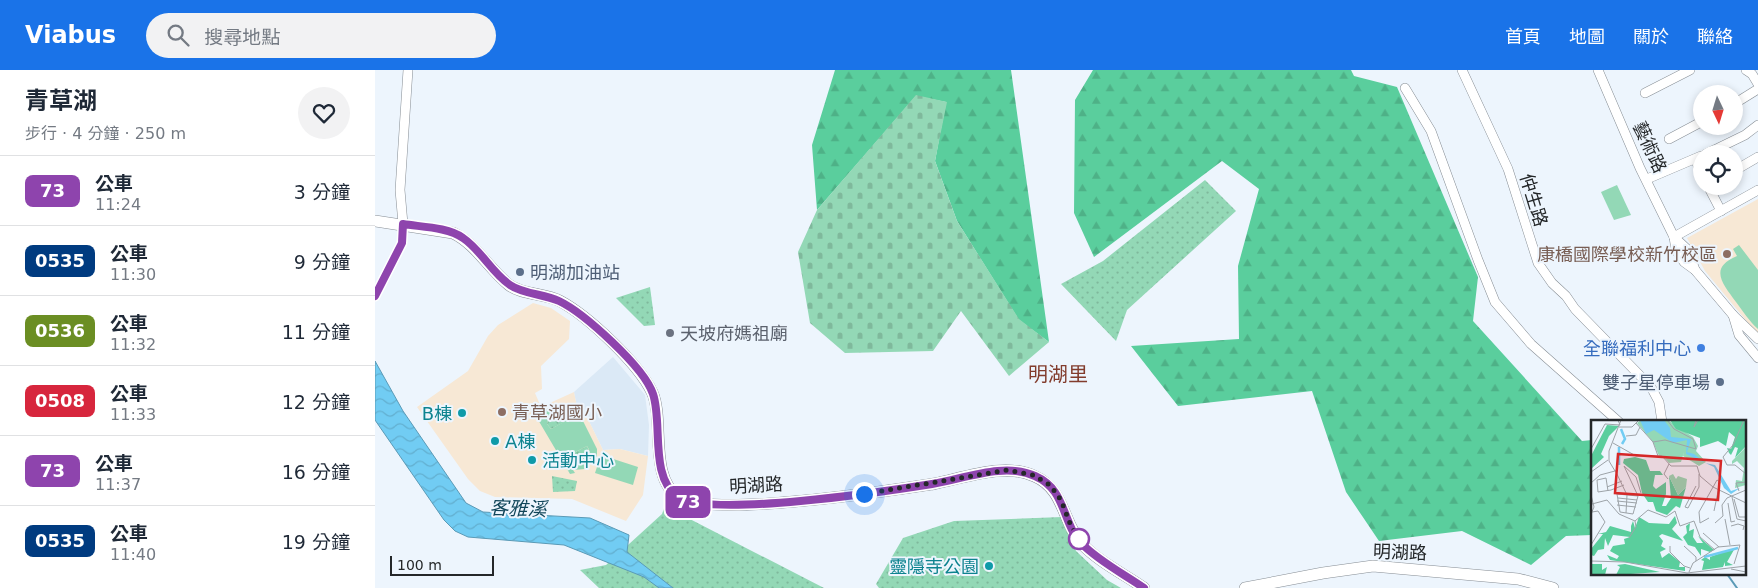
<!DOCTYPE html>
<html lang="zh-TW">
<head>
<meta charset="utf-8">
<style>
	body { margin:0; font-family:"DejaVu Sans","Noto Sans TC",sans-serif; background:#f2f2f3; color:#1f2937; height:100vh; display:flex; flex-direction:column; font-size:19px; white-space:nowrap }
	* { box-sizing:border-box; margin:0 }
	p { font-size:16px; color:#747a83 }
	.icon { flex:none; width:28px; height:28px; fill:none; stroke:currentColor; stroke-width:2; stroke-linecap:round; stroke-linejoin:round }
	.map { position:relative; flex:1; overflow:hidden }
	.details { display:flex; flex-direction:column; background:#fff; width:375px }
	.details>* { flex:none }
	.badge { padding:0 10px; border-radius:8px; font-size:18px; line-height:32px }
	.needle { width:32px; rotate:176deg }
	.controls { position:absolute; left:1318px; top:15px; display:grid; gap:10px }
	.controls a { display:grid; place-items:center; width:50px; height:50px; border-radius:50%; background:#fff; box-shadow:0 2px 8px #0003; font-size:25px }
	.scale { position:absolute; left:15px; bottom:12px; width:104px; box-sizing:border-box; padding-left:5px; border:2px solid #242729; border-top:0; font-size:14px; line-height:18px; white-space:nowrap; color:#242729; -webkit-text-stroke:4px #edf5fd; paint-order:stroke }
	.you { position:absolute; width:25px; height:25px; margin:-12px; border:4px solid #fff; border-radius:50%; background:#1a73e8; box-shadow:0 0 0 8px #1a73e833 }
	.map>.badge { position:absolute; translate:-50% -50%; box-shadow:0 0 0 2px #fff }
	.round { display:grid; place-items:center; flex:none; width:52px; height:52px; border-radius:26px; background:#f2f2f3 }
	.summary { display:flex; align-items:center; justify-content:space-between; height:85px; padding:0 25px }
	h1 { font-size:24px; font-weight:700; line-height:38px }
	ul { padding:0; list-style:none }
	li { display:flex; align-items:center; gap:15px; height:70px; padding:0 25px; border-top:1px solid #e0e1e3 }
	li div { flex:1 }
	li b { display:block; font-size:19px }
	li em { font-style:normal }
	li .badge { min-width:55px; font-weight:700; text-align:center }
	header { display:flex; align-items:center; gap:30px; box-sizing:border-box; height:70px; padding:0 25px; background:#1a73e8; color:#fff }
	header strong { font-size:24px }
	nav { display:flex; gap:28px; margin-inline-start:auto; font-size:18px }
	.search { width:350px; height:45px; background:#f2f2f3; display:flex; align-items:center; gap:12px; box-sizing:border-box; padding:0 18px; border-radius:28px; color:#747a83; font-size:19px }
	main { display:flex; flex:1; min-height:0 }
	.map>svg:first-child { display:block }
	.built { fill:#dbe9f6 }
	.education { fill:#f7e8d5 }
	.green { fill:url(#green-dots) }
	.forest { fill:url(#forest-firs) }
	.cemetery { fill:url(#cemetery-stones) }
	.pitch { fill:#93d8b6; fill-rule:evenodd }
	.water { fill:url(#water-waves); stroke:#5a9ab6 }
	.lines { fill:none; stroke-linecap:round; stroke-linejoin:round }
	.stream { stroke:#5a9ab6; stroke-width:2 }
	.street-casing { stroke:#868d94; stroke-width:10 }
	.secondary-casing { stroke:#868d94; stroke-width:12 }
	.street { stroke:#fff; stroke-width:9 }
	.secondary { stroke:#fff; stroke-width:11 }
	.line-casing { stroke:#fff; stroke-width:11 }
	.line { stroke:#8e44ad; stroke-width:8 }
	.walk { stroke:#242729; stroke-width:5; stroke-dasharray:0 9 }
	.education-dot { fill:#8d6e63; stroke:#edf5fd; stroke-width:2 }
	.service-dot { fill:#5c6f8a; stroke:#edf5fd; stroke-width:2 }
	.worship-dot { fill:#6b7280; stroke:#edf5fd; stroke-width:2 }
	.shop-dot { fill:#3f7fe0; stroke:#edf5fd; stroke-width:2 }
	.culture-dot { fill:#0f9aa8; stroke:#edf5fd; stroke-width:2 }
	.stop-dot { fill:#fff; stroke:#8e44ad; stroke-width:2.5 }
	.labels { text-anchor:middle; dominant-baseline:central; stroke-width:4; stroke-linejoin:round; paint-order:stroke }
	.street-label { font-size:18px; fill:#242729; stroke:#edf5fd }
	.education-label { font-size:18px; fill:#785e54; stroke:#edf5fd; text-anchor:end }
	.service-label { font-size:18px; fill:#4e5e75; stroke:#edf5fd; text-anchor:start }
	.worship-label { font-size:18px; fill:#5b616d; stroke:#edf5fd; text-anchor:start }
	.shop-label { font-size:18px; fill:#366cbe; stroke:#edf5fd; text-anchor:end }
	.culture-label { font-size:18px; fill:#0d838f; stroke:#edf5fd; text-anchor:end }
	.water-label { font-size:19px; font-style:italic; fill:#104559; stroke:#edf5fd }
	.quarter-label { font-size:20px; fill:#823c2d; stroke:#edf5fd }
	.inset-river { fill:none; stroke:#71ccf3; stroke-width:2.5 }
	.inset-road { fill:none; stroke:#9da3a8; stroke-width:1 }
	.view { fill:#d62828; fill-opacity:0.15; stroke:#d62828; stroke-width:2.5 }
	.inset-edge { fill:none; stroke:#242729; stroke-width:2.5 }
</style>
</head>
<body>
<header>
<strong>Viabus</strong>
<div class="search"><svg class="icon" aria-label="search" viewBox="0 0 24 24"><circle cx="10" cy="10" r="6"/><path d="M15 15l6 6"/></svg>搜尋地點</div>
<nav><a>首頁</a><a>地圖</a><a>關於</a><a>聯絡</a></nav>
</header>
<main>
<section class="details">
<div class="summary"><div><h1>青草湖</h1><p>步行 · 4 分鐘 · 250 m</p></div><a class="round"><svg class="icon" aria-label="heart" viewBox="0 0 24 24"><path d="M12 20l-8-8c-3-5 5-10 8-4 3-6 11-1 8 4z"/></svg></a></div>
<ul>
<li><span class="badge" style="background:#8e44ad;color:#fff">73</span><div><b>公車</b><p>11:24</p></div><em>3 分鐘</em></li>
<li><span class="badge" style="background:#003b80;color:#fff">0535</span><div><b>公車</b><p>11:30</p></div><em>9 分鐘</em></li>
<li><span class="badge" style="background:#6b8e23;color:#fff">0536</span><div><b>公車</b><p>11:32</p></div><em>11 分鐘</em></li>
<li><span class="badge" style="background:#d7263d;color:#fff">0508</span><div><b>公車</b><p>11:33</p></div><em>12 分鐘</em></li>
<li><span class="badge" style="background:#8e44ad;color:#fff">73</span><div><b>公車</b><p>11:37</p></div><em>16 分鐘</em></li>
<li><span class="badge" style="background:#003b80;color:#fff">0535</span><div><b>公車</b><p>11:40</p></div><em>19 分鐘</em></li>
</ul>
</section>
<div class="map">
<svg width="1383" height="518" viewBox="0 0 1383 518">
	<defs>
		<pattern id="green-dots" width="8" height="8" patternUnits="userSpaceOnUse" patternTransform="scale(1.25)"><rect width="8" height="8" fill="#93d8b6"/><path d="M2 2h.1M6 6h.1" fill="none" stroke="#7fb99c" stroke-width="1.8" stroke-linecap="round"/></pattern>
		<pattern id="forest-firs" width="22" height="20" patternUnits="userSpaceOnUse" patternTransform="scale(1.25)"><rect width="22" height="20" fill="#5ace9d"/><path d="M5 1l3.5 6h-7zM16 11l3.5 6h-7z" fill="#4eb187"/></pattern>
		<pattern id="cemetery-stones" width="16" height="16" patternUnits="userSpaceOnUse" patternTransform="scale(1.25)"><rect width="16" height="16" fill="#93d8b6"/><path d="M2 7V4a2 2 0 0 1 4 0v3zM10 15v-3a2 2 0 0 1 4 0v3z" fill="#7fb99c"/></pattern>
		<pattern id="water-waves" width="16" height="10" patternUnits="userSpaceOnUse" patternTransform="scale(1.25)"><rect width="16" height="10" fill="#71ccf3"/><path d="M0 5q4-4 8 0t8 0" fill="none" stroke="#62afd0"/></pattern>
	</defs>
	<rect width="100%" height="100%" fill="#edf5fd"/>
	<!-- built -->
	<path class="built" d="M238,287L270,325L274,355L273,386L245,379L228,380L211,345L202,337L199,322Z"/>
	<!-- education -->
	<g class="education">
		<path d="M1383,129V265L1330,201L1312,168Z"/>
		<path d="M158,233L176,238L195,251L194,269L166,296L167,319L160,323L166,337L199,322L202,337L211,345L228,380L245,379L273,386L268,425L251,451L197,429L120,427L105,421L93,409L42,337L93,301L113,266L123,255Z"/>
	</g>
	<!-- green -->
	<g class="green">
		<path d="M830,110L861,141L752,240L741,271L686,214L728,191Z"/>
		<path d="M275,217L280,255L269,256L241,228Z"/>
		<path d="M186,340L193,342L197,348L176,359L172,354C174,345 177,341 186,340Z"/>
		<path d="M212,376C216,384 214,388 208,394H200L191,387Z"/>
		<path d="M177,406L202,411L200,421L178,422Z"/>
		<path d="M292,430L309,446L449,518H224L205,500L231,495L287,444Z"/>
		<path d="M687,447L701,481L732,510L746,518H504L501,514L528,468L579,451Z"/>
	</g>
	<!-- forest -->
	<g class="forest">
		<path d="M460,0H636L674,272L644,250L582,151L560,91L571,32L541,26L442,140L437,75Z"/>
		<path d="M718,0H976L979,6L1022,17L1103,207L1098,251L1207,371L1217,370V465L1191,466L1156,495L1087,461L1004,471L971,422L937,321L803,336L756,276L864,269L863,196L884,119L847,91L719,187L699,143L700,30Z"/>
	</g>
	<!-- cemetery -->
	<path class="cemetery" d="M541,25L572,32L560,91L582,151L644,249L674,272L634,306L586,241L558,281L470,283L435,253L423,182L442,140Z"/>
	<!-- pitch -->
	<g class="pitch">
		<path d="M1242,115L1256,145L1239,150L1226,122Z"/>
		<path d="M1364,175L1383,200V259C1374,251 1368,241 1361,232C1348,214 1333,198 1362,186L1358,179Z"/>
		<path d="M181,334L197,336L203,341L222,379V386L210,399L198,400L200,403L195,404L162,348L167,345L169,347L170,340ZM186,340L193,342L196,348L176,359L172,354C174,345 177,341 186,340ZM212,376C217,384 214,388 208,394H199L191,387Z"/>
		<path d="M226,385L263,397L258,415L220,403Z"/>
	</g>
	<!-- water -->
	<path class="water" d="M0,291L28,341L91,433L108,442L215,448L254,465L252,482L298,518H284L269,507L189,475L93,467L80,461L69,450L0,350Z"/>
	<g class="lines">
		<!-- stream -->
		<path class="stream" d="M1352,504L1362,518"/>
		<!-- street casing -->
		<g class="street-casing">
			<g id="street">
				<path d="M1087,0L1133,99L1163,193L1177,213L1191,226L1200,239L1276,317L1284,332L1287,352"/>
				<path d="M1223,0L1265,98L1299,167L1301,180L1309,192L1320,200L1358,245L1383,269"/>
				<path d="M1371,0L1377,4L1383,14"/>
				<path d="M1030,18L1056,61L1103,190L1120,232L1156,274L1244,352"/>
				<path d="M1270,23L1315,0"/>
				<path d="M1359,34L1383,19"/>
				<path d="M1294,69L1326,52"/>
				<path d="M1331,84L1370,65L1383,55"/>
				<path d="M1320,89L1326,102"/>
				<path d="M1359,101L1383,87"/>
				<path d="M1272,109L1326,86"/>
				<path d="M1333,116L1346,141"/>
				<path d="M28,154L25,120L33,0"/>
				<path d="M1299,167L1383,120"/>
				<path d="M1299,167L1313,180L1320,200"/>
				<path d="M1358,245L1364,265L1383,288"/>
			</g>
		</g>
		<!-- secondary casing -->
		<g class="secondary-casing">
			<g id="secondary">
				<path d="M0,151L78,163C101,174 114,199 134,215C147,225 170,223 185,231C213,246 263,293 277,322C290,349 273,408 304,427C338,448 512,421 558,414C589,408 629,392 659,406C690,419 687,452 707,474C724,492 749,504 769,518"/>
				<path d="M870,518L948,503L998,496L1143,509L1178,518"/>
			</g>
		</g>
		<!-- street -->
		<use href="#street" class="street"/>
		<!-- secondary -->
		<use href="#secondary" class="secondary"/>
	</g>
	<g class="lines">
		<!-- line casing -->
		<g class="line-casing">
			<path id="line" d="M0,226L27,173L28,154C46,157 73,157 88,168C106,180 117,203 135,215C148,224 169,224 184,231C209,243 269,297 278,324C288,353 274,407 303,427C335,448 513,421 557,414C589,409 629,392 660,406C692,420 686,452 707,474C725,492 749,504 769,518"/>
		</g>
		<!-- line -->
		<use href="#line" class="line"/>
		<!-- walk -->
		<path class="walk" d="M489,424L633,400L658,405L675,415L686,430L696,456L706,472L704,469"/>
	</g>
	<!-- markers -->
	<g class="education-dot">
		<circle cx="1352" cy="184" r="5"/>
		<circle cx="127" cy="342" r="5"/>
	</g>
	<g class="service-dot">
		<circle cx="145" cy="202" r="5"/>
		<circle cx="1345" cy="312" r="5"/>
	</g>
	<circle class="worship-dot" cx="295" cy="263" r="5"/>
	<circle class="shop-dot" cx="1326" cy="278" r="5"/>
	<g class="culture-dot">
		<circle cx="87" cy="343" r="5"/>
		<circle cx="120" cy="371" r="5"/>
		<circle cx="157" cy="390" r="5"/>
		<circle cx="614" cy="496" r="5"/>
	</g>
	<circle class="stop-dot" cx="704" cy="469" r="10"/>
	<g class="labels">
		<!-- street labels -->
		<g class="street-label">
			<text transform="translate(1275 77) rotate(65)">藝術路</text>
			<text transform="translate(1159 130) rotate(73)">仲生路</text>
			<text transform="translate(381 415) rotate(-3)">明湖路</text>
			<text transform="translate(1025 482) rotate(2)">明湖路</text>
		</g>
		<!-- education labels -->
		<g class="education-label">
			<text x="1342" y="184">康橋國際學校新竹校區</text>
			<text x="137" y="342" text-anchor="start">青草湖國小</text>
		</g>
		<!-- service labels -->
		<g class="service-label">
			<text x="155" y="202">明湖加油站</text>
			<text x="1335" y="312" text-anchor="end">雙子星停車場</text>
		</g>
		<!-- worship labels -->
		<g class="worship-label">
			<text x="305" y="263">天坡府媽祖廟</text>
		</g>
		<!-- shop labels -->
		<g class="shop-label">
			<text x="1316" y="278">全聯福利中心</text>
		</g>
		<!-- culture labels -->
		<g class="culture-label">
			<text x="77" y="343">B棟</text>
			<text x="130" y="371" text-anchor="start">A棟</text>
			<text x="167" y="390" text-anchor="start">活動中心</text>
			<text x="604" y="496">靈隱寺公園</text>
		</g>
		<!-- water labels -->
		<g class="water-label">
			<text transform="translate(143 438) rotate(2)">客雅溪</text>
		</g>
		<!-- quarter labels -->
		<g class="quarter-label">
			<text x="683" y="304">明湖里</text>
		</g>
	</g>
	<!-- overview -->
	<g transform="translate(1216 350)">
		<rect width="155" height="155" fill="#edf5fd"/>
		<path d="M50,0H77L102,17L107,26L105,31L115,42L108,46L92,36L93,32L90,42L78,43L73,37L68,36L62,22L46,3Z" fill="#93d8b6"/>
		<path d="M79,0H155V26L144,38L147,28L144,27L140,35L138,33L136,28L140,29L144,17L138,12L135,26L127,21L109,27V18L85,9ZM16,5L28,6L18,16L10,34L13,37L0,49V36ZM44,37L55,40L59,51H69L72,55H64L62,66L65,69L75,62V74L71,86H75L80,78L78,56L87,75L95,67L89,88L85,86L76,95L65,91L62,82H57L51,73L47,55L32,43L33,39ZM84,96L86,103L81,109L92,121L71,114L68,116L72,121L70,126L75,129L69,132L71,138L78,133L89,142L88,147H94V151L19,140L16,135L26,139L28,136L19,131L22,126L34,124L33,119L39,117L22,115L17,126L14,118L13,129L7,130L3,136L0,135V129L12,114H7L15,112L19,106L40,112V106L42,101L44,108L48,97L58,103L78,104ZM99,103L98,111L103,109L102,117L106,123H112L107,116L123,130L119,132L110,129V136L104,127L97,125L92,117L96,113L95,106ZM144,128L136,142L142,145L134,146V142L132,147L111,150L113,141L110,140L114,137L119,140V137ZM1,144H11V150L16,147L14,155H0ZM34,144L69,152L25,155L29,147L26,145Z" fill="#5ace9d"/>
		<path d="M155,27V65L144,68L145,60L151,61L153,48L146,41L141,44V41ZM82,54L85,59L87,56L96,59L95,67L87,75L78,56Z" fill="#93d8b6"/>
		<path d="M49,0H73L79,8L80,17L100,19L96,32L103,34L114,43L124,45L140,71L149,68L140,74L133,68L123,47L95,34L96,20L82,23L63,10L55,14Z" fill="#71ccf3"/>
		<path class="inset-river" d="M30,9L34,19L31,24M28,45V27M113,137L147,128"/>
		<path class="inset-road" d="M105,0L103,7L107,0M153,0L142,25L132,37L136,45H144L155,54M45,3L62,22L67,36M28,7H41L48,0M35,16L45,15L49,7M62,22L74,20L105,29L102,19L83,9L76,0M22,23L45,36H71L80,46H106L109,56L122,67L155,83M0,29L14,4L29,5L27,0M24,50L36,75L35,93M0,52L17,40M77,59L73,54L78,44M0,63L9,55L24,51L18,41V31L30,0M105,66L94,87L97,88L108,67V54M16,67L31,61M17,71L15,58L6,60L7,72L20,70L33,65M148,71L145,63L155,62M26,74L47,76L42,94L29,92ZM0,75L3,87L0,94M47,76L33,46L45,57L50,73M141,77L146,99L155,101M27,78L46,80M143,79L148,97H155M26,81L46,83M137,83L140,102L144,101M1,84L16,80L28,94L44,101M26,85L45,87M118,98L109,103L108,92L126,60L129,62L123,91M134,99L139,125M44,101L57,90L75,97L84,91L89,106L103,101L109,117L124,130M124,103L132,96L131,85L136,78L155,70M140,106L147,104L153,106L152,110M112,113L128,127M38,118L45,107L44,101M0,125L14,102L7,91L1,92M79,126V132L93,146L99,148M93,126L105,137V141M0,141L34,142L96,153L155,146M143,144L149,125M140,149L155,152M98,152L102,143L127,127L149,125"/>
		<path class="view" d="M27,34L130,41L127,80L24,73Z"/>
		<rect width="155" height="155" class="inset-edge"/>
	</g>
</svg>
<div class="controls">
<a><svg class="needle" viewBox="-14 -14 28 28"><path d="M0-13l5 13h-10z" fill="#e53935"/><path d="M0 13l5-13h-10z" fill="#747a83"/></svg></a>
<a><svg class="icon" aria-label="locate" viewBox="0 0 24 24"><circle cx="12" cy="12" r="6"/><path d="M12 2v4M12 18v4M2 12h4M18 12h4"/></svg></a>
</div>
<div class="scale">100 m</div>
<div class="you" style="left:489px;top:424px"></div>
<b class="badge" style="left:313px;top:432px;background:#8e44ad;color:#fff">73</b>
</div>
</main>
</body>
</html>
